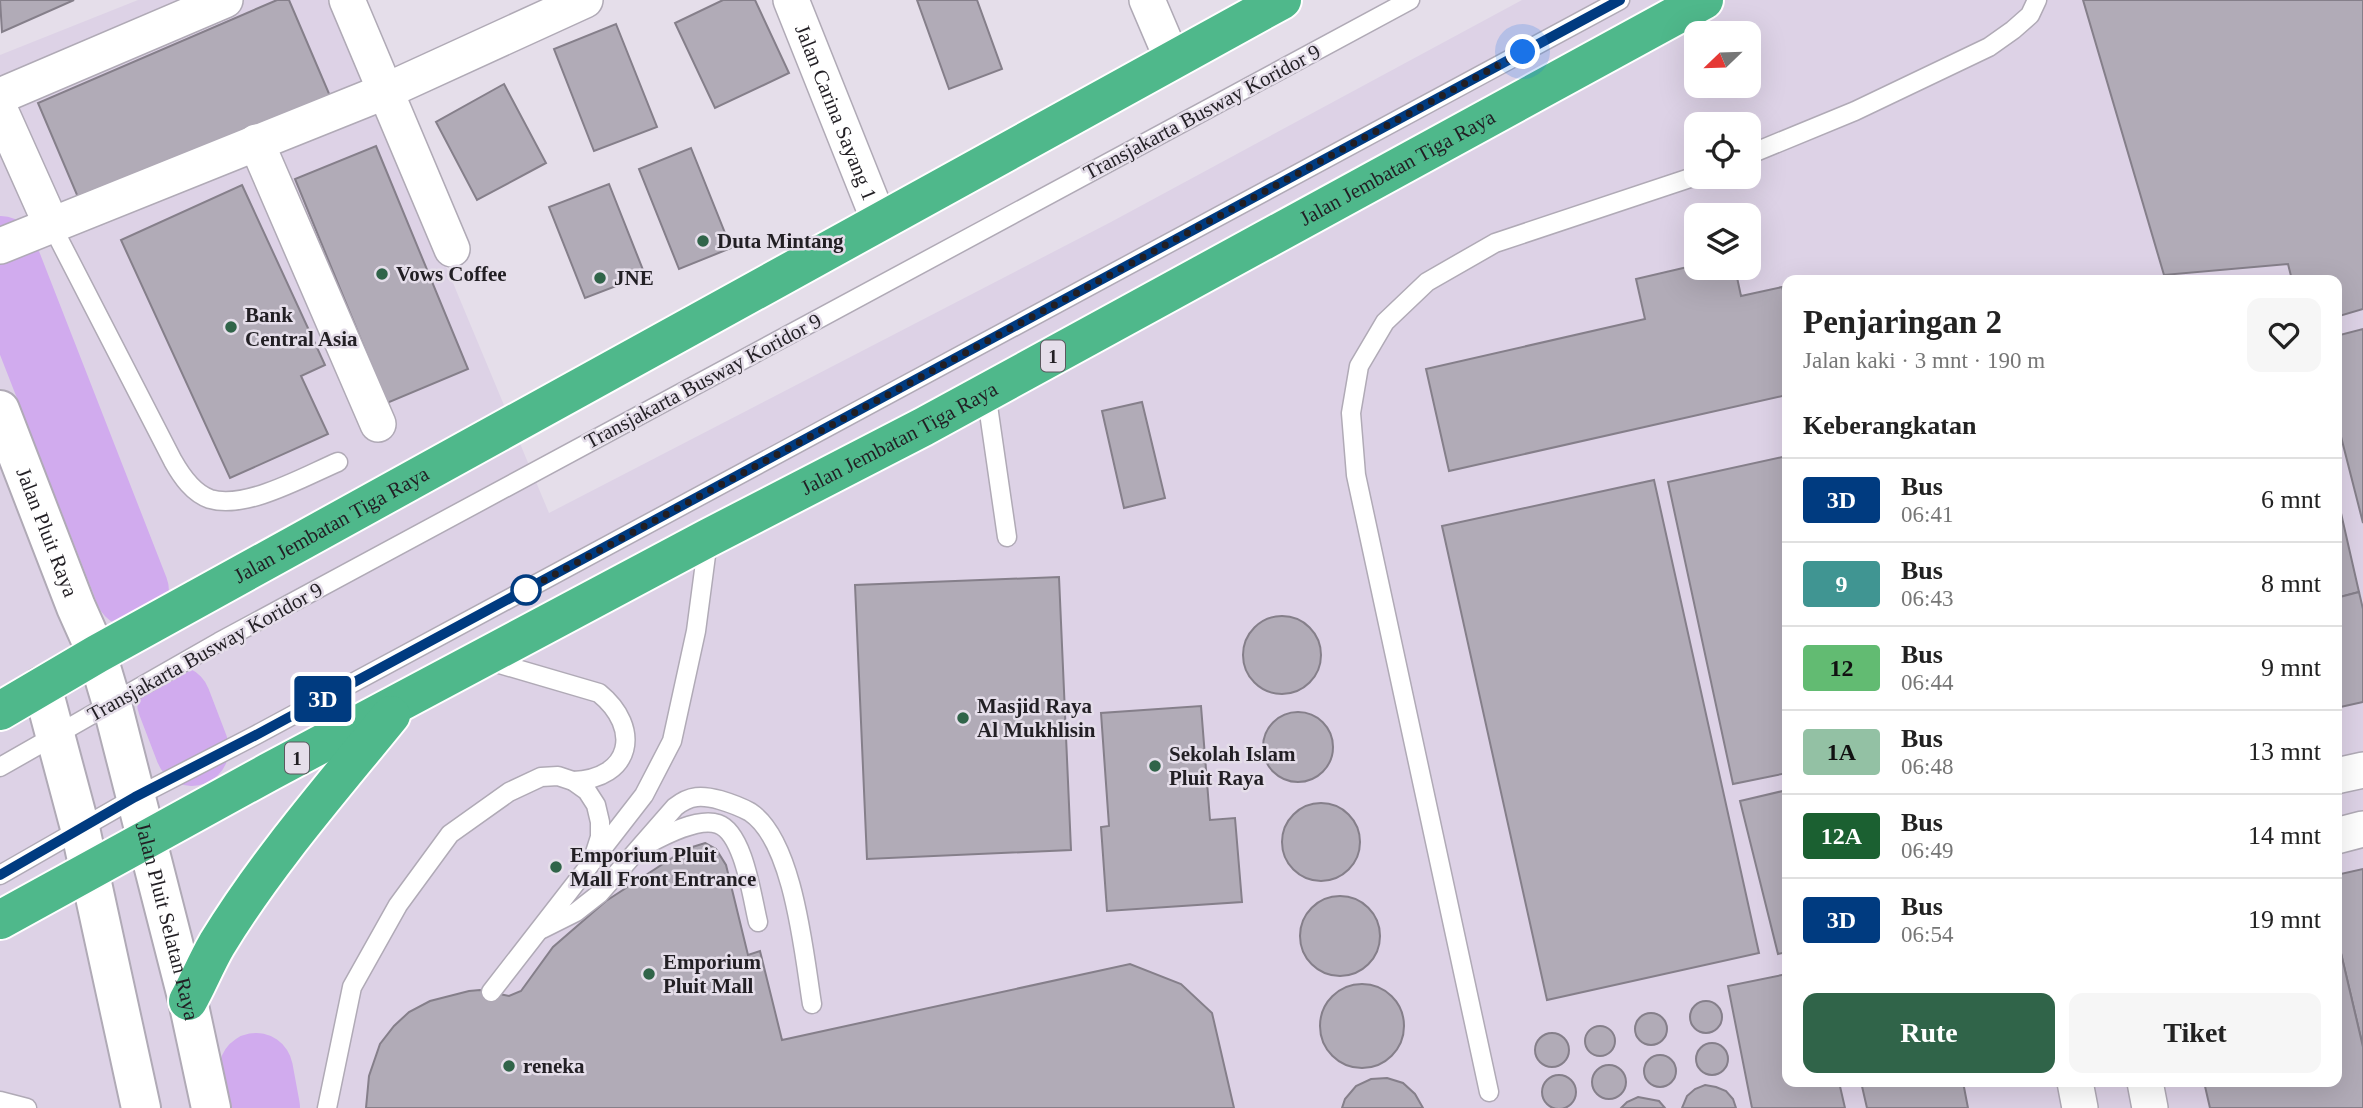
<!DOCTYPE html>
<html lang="id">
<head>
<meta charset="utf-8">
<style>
	body { margin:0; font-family:Georgia,serif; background:#f6f6f6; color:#222; height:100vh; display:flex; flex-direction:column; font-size:26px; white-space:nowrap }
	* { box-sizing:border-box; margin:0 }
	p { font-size:23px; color:#767676 }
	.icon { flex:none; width:38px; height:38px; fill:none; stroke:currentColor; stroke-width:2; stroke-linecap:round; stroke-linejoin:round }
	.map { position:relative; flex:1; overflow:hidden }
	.details { position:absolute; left:1782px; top:275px; width:560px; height:812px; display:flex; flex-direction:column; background:#fff; border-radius:14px; box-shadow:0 7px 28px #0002 }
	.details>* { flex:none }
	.badge { padding:0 14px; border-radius:5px; font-size:24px; line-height:46px }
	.needle { width:46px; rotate:247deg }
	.controls { position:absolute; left:1684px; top:21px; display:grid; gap:14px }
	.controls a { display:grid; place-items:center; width:77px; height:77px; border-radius:14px; background:#fff; box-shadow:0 7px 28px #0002; font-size:35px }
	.you { position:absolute; width:35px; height:35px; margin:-18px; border:5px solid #fff; border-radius:50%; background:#1a73e8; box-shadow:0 0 0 10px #1a73e833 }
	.map>.badge { position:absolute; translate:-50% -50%; box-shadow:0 0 0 4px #fff }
	h2 { padding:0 21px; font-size:26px; line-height:63px }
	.round { display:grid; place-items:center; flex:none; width:74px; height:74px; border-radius:14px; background:#f6f6f6 }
	.head { display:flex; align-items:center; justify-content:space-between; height:119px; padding:0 21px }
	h1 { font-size:33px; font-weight:700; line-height:52px }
	.cta { display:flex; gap:14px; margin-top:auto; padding:14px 21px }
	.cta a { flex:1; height:80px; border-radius:14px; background:#306449; color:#fff; font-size:28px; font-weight:700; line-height:80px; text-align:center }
	.cta a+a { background:#f6f6f6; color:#222 }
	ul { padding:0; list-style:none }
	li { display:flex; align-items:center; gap:21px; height:84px; padding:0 21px; border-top:2px solid #e0e0e0 }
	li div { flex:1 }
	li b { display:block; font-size:26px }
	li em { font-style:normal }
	li .badge { min-width:77px; font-weight:700; text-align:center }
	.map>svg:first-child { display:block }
	.built { fill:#ddd2e6; fill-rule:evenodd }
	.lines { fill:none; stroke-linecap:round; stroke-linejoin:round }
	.river { stroke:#d1abee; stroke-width:74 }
	.building { fill:#b1abb7; stroke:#857f8a; stroke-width:2 }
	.service-casing { stroke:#b0aab6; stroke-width:21 }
	.minor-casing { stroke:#b0aab6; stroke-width:38 }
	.secondary-casing { stroke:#b0aab6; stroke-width:42 }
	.trunk-casing { stroke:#fff; stroke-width:42 }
	.service { stroke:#fff; stroke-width:18 }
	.minor { stroke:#fff; stroke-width:35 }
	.secondary { stroke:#fff; stroke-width:38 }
	.trunk { stroke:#4fb88b; stroke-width:38 }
	.line-casing { stroke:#fff; stroke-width:16 }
	.line { stroke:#003b80; stroke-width:10 }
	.walk { stroke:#221f24; stroke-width:7; stroke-dasharray:0 12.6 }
	.poi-dot { fill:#306449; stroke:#e5deea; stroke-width:2.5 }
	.stop-dot { fill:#fff; stroke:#003b80; stroke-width:3.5 }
	.labels { text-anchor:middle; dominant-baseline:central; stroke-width:5; stroke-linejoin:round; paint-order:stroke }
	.shield { fill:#e5deea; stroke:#5c585f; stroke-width:2 }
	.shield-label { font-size:19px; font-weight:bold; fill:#221f24 }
	.street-label { font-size:21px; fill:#221f24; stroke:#e5deea }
	.poi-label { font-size:21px; font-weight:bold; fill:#221f24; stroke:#e5deea; text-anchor:start }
</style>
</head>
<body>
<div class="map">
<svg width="2363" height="1108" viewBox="0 0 2363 1108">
	<rect width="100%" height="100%" fill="#e5deea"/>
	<!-- built -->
	<path class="built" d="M138,0H335L549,513L1111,222L1522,0H2363V1108H0V55ZM1696,33H1748V86H1696ZM1696,124H1748V177H1696ZM1696,215H1748V268H1696ZM1787,280H2336V1082H1787Z"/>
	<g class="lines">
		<!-- river -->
		<g class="river">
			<path d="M0,253L132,591"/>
			<path d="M174,702L192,749"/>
			<path d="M256,1070L263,1108"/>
		</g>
	</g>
	<!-- building -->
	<g class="building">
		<path d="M0,0H74L2,32Z"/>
		<path d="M277,0H289L330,96L80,202L38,103Z"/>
		<path d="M723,0H755L789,73L715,108L675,23Z"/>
		<path d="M917,0H977L1002,69L949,89Z"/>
		<path d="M2083,0H2363V309L2336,317V280H2292L2288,264L2164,275Z"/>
		<path d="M616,24L657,127L594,151L554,49Z"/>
		<path d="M504,84L546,163L477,200L436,122Z"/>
		<path d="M376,146L468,369L387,403L295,179Z"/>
		<path d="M691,148L731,248L679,269L639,169Z"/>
		<path d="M609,184L645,275L585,298L549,207Z"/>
		<path d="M242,185L325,365L301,376L328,434L230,478L121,240Z"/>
		<path d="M1696,265V268H1735L1741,296L1782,287L1787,305V395L1449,471L1426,369L1645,319L1636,279Z"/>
		<path d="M2363,329V523L2336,417V336Z"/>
		<path d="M1142,402L1165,498L1124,508L1102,411Z"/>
		<path d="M1787,456V773L1733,784L1668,482Z"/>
		<path d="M1654,480L1759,953L1547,1000L1442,526Z"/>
		<path d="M2338,500L2359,592L2336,598V501Z"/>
		<path d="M1059,577L1071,850L867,859L855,585Z"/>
		<path d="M2359,592L2363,609V702L2336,708V598Z"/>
		<circle cx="1282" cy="655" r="39"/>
		<path d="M1201,706L1210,820L1235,818L1242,902L1107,911L1101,827L1109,826L1101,713Z"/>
		<circle cx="1298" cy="747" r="35"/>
		<path d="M1787,790V952L1778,954L1740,801Z"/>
		<circle cx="1321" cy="842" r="39"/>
		<path d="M705,843L716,849L726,865L748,955L760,951L782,1040L1130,964L1181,984L1212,1013L1234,1108H366L369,1076L380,1044L394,1026L409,1012L430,1001L469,991L480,990L509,996L521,991L553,947L606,901L686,849Z"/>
		<path d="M2363,869V1047L2336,932V875Z"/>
		<circle cx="1340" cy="936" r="40"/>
		<path d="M2336,932L2363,1047V1108H2210L2204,1082H2336Z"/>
		<path d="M1787,974V1082H1839L1845,1108H1752L1728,986Z"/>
		<circle cx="1362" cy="1026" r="42"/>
		<circle cx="1706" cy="1017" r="16"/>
		<circle cx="1651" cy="1029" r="16"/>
		<circle cx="1600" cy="1041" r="15"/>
		<circle cx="1552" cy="1050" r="17"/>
		<circle cx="1712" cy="1059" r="16"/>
		<circle cx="1660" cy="1071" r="16"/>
		<circle cx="1609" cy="1082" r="17"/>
		<circle cx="1559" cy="1092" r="17"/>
		<path d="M1387,1078L1403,1083L1415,1094L1423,1108H1342L1345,1099L1356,1086L1371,1079Z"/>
		<path d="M1861,1082H1963L1968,1108H1867Z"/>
		<path d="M1705,1085L1716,1087L1726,1091L1733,1099L1736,1108H1682L1687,1096L1695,1089Z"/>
		<path d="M1638,1097L1659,1101L1665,1108H1621L1627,1102Z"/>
	</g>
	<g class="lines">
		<!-- service casing -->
		<g class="service-casing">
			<g id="service">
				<path d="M1748,155L1855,111L1989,47L2013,30L2030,15L2037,0"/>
				<path d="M51,224L173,461C182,477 193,493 210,499C246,510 305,476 338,462"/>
				<path d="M986,392L1007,537"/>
				<path d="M486,660L599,693C642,728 632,779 573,781"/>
				<path d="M0,767L219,642L1410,0"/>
				<path d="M646,845C663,836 698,817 718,824C744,833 752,898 758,922"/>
				<path d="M0,875L136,797L256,735L1620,0"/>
				<path d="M542,929L576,912L599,894L675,807C690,795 702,795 720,800C730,803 741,807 750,812C794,841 804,955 812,1004"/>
				<path d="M491,992L644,795L672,741L696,631L708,540"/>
				<path d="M1489,1092L1356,475L1351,413L1359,366L1385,322L1427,282L1495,243L1696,176"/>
				<path d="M0,1101L27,1108"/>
				<path d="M327,1108L352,987L398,905L450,834L509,792L541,777L558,776L573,781L587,791L596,805L600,822V837L593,859"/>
			</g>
		</g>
		<!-- minor casing -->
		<g class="minor-casing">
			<g id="minor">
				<path d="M347,0L452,249"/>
				<path id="s1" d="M791,0L880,223"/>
				<path d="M1147,0L1173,61"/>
				<path d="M0,96L225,0"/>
				<path d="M0,110L51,224"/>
				<path d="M256,142L378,424"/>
				<path d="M0,246L386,91L585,0"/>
				<path d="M2336,776L2363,770"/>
				<path d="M2336,836L2363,829"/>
				<path d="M2075,1082L2080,1108"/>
				<path d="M2145,1082L2150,1108"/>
			</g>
		</g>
		<!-- secondary casing -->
		<g class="secondary-casing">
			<g id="secondary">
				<path id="s2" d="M0,410L76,607L97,654L112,704L188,1001L211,1108"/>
				<path d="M42,686L80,828L141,1108"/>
			</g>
		</g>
		<!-- trunk casing -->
		<g class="trunk-casing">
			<g id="trunk">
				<path id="s3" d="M0,711L97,654L1282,0"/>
				<path id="s4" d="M0,920L269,772L708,538L923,427L1704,0"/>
				<path d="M188,1001C198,983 206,963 217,944C267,862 331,789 391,715"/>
			</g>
		</g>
		<!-- service -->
		<use href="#service" class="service"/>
		<!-- minor -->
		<use href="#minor" class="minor"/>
		<!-- secondary -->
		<use href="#secondary" class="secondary"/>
		<!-- trunk -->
		<use href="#trunk" class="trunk"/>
	</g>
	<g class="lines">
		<!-- line casing -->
		<g class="line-casing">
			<path id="line" d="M0,875L135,797L256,735L1620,0"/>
		</g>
		<!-- line -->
		<use href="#line" class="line"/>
		<!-- walk -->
		<path class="walk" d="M526,590L524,591L1523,52"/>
	</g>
	<!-- markers -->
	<g class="poi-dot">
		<circle cx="703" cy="241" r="7"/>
		<circle cx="382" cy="274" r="7"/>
		<circle cx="600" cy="278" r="7"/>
		<circle cx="231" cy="327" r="7"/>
		<circle cx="963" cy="718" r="7"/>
		<circle cx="1155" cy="766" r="7"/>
		<circle cx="556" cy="867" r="7"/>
		<circle cx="649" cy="974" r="7"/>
		<circle cx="509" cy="1066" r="7"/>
	</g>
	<circle class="stop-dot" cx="526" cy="590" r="14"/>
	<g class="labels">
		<!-- shield labels -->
		<g class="shield">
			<rect x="1041" y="340.5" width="24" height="31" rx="5"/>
			<rect x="285" y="742.5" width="24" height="31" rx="5"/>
		</g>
		<g class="shield-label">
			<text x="1053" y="356">1</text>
			<text x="297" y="758">1</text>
		</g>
		<!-- street labels -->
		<g class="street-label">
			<text stroke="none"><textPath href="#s1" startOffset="121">Jalan Carina Sayang 1</textPath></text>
			<text transform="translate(1202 112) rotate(-28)">Transjakarta Busway Koridor 9</text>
			<text stroke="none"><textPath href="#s4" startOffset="1587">Jalan Jembatan Tiga Raya</textPath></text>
			<text transform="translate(703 381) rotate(-28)">Transjakarta Busway Koridor 9</text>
			<text stroke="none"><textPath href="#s4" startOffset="1020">Jalan Jembatan Tiga Raya</textPath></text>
			<text stroke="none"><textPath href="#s3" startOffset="380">Jalan Jembatan Tiga Raya</textPath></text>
			<text stroke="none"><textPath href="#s2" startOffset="131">Jalan Pluit Raya</textPath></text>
			<text transform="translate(205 652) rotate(-29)">Transjakarta Busway Koridor 9</text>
			<text stroke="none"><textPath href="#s2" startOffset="539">Jalan Pluit Selatan Raya</textPath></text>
		</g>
		<!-- poi labels -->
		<g class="poi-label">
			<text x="717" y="241">Duta Mintang</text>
			<text x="396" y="274">Vows Coffee</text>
			<text x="614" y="278">JNE</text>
			<text x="245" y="315">Bank<tspan x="245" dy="24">Central Asia</tspan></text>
			<text x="977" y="706">Masjid Raya<tspan x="977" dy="24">Al Mukhlisin</tspan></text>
			<text x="1169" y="754">Sekolah Islam<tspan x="1169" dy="24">Pluit Raya</tspan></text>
			<text x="570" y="855">Emporium Pluit<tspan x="570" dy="24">Mall Front Entrance</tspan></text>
			<text x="663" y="962">Emporium<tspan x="663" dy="24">Pluit Mall</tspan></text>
			<text x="523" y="1066">reneka</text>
		</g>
	</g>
</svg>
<div class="controls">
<a><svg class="needle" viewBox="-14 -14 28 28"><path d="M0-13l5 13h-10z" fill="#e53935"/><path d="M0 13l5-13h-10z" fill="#767676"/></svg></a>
<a><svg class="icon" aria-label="locate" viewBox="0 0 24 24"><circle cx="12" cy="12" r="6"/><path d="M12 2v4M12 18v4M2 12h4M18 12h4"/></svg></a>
<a><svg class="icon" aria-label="layers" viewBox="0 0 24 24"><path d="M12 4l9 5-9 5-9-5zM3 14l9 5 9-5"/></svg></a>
</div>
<div class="you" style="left:1523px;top:52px"></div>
<b class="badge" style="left:323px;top:699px;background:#003b80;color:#fff">3D</b>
<section class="details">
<div class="head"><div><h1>Penjaringan 2</h1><p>Jalan kaki · 3 mnt · 190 m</p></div><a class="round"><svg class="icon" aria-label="heart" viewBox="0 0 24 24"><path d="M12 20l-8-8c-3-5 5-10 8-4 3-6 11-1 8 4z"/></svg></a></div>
<h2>Keberangkatan</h2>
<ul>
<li><span class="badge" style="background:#003b80;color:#fff">3D</span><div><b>Bus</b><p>06:41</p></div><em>6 mnt</em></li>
<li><span class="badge" style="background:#409592;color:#fff">9</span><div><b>Bus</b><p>06:43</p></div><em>8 mnt</em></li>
<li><span class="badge" style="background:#62bb72;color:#111">12</span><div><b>Bus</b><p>06:44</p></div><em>9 mnt</em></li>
<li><span class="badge" style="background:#93c1a4;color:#111">1A</span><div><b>Bus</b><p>06:48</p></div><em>13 mnt</em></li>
<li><span class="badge" style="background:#1b6031;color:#fff">12A</span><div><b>Bus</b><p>06:49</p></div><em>14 mnt</em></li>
<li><span class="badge" style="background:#003b80;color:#fff">3D</span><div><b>Bus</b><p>06:54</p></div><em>19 mnt</em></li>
</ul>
<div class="cta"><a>Rute</a><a>Tiket</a></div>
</section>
</div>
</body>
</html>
